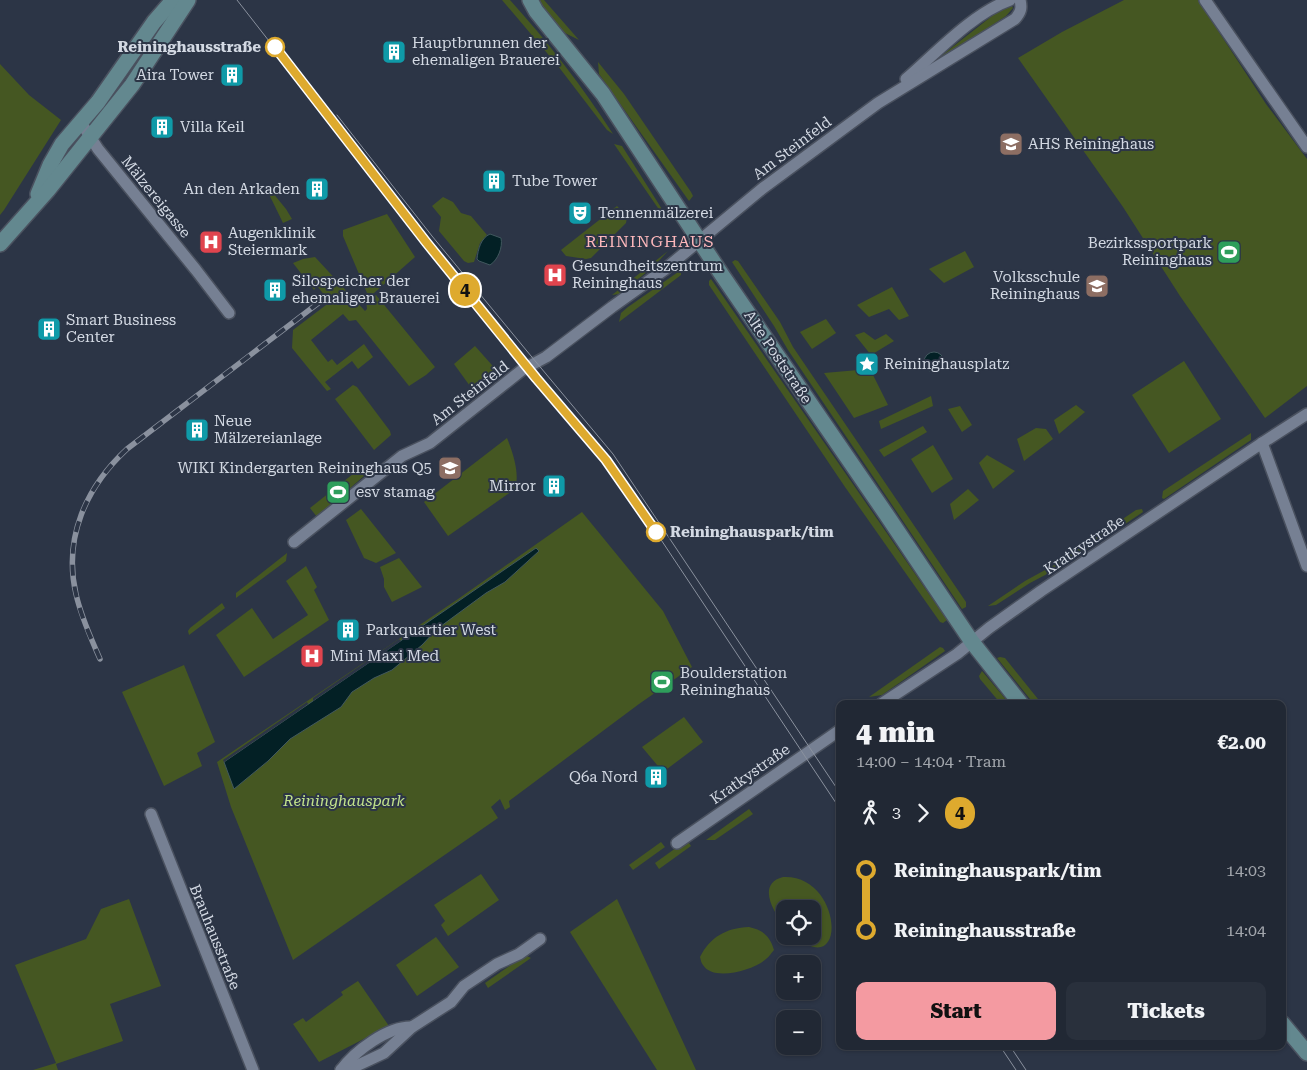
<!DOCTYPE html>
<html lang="en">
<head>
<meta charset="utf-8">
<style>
	body { margin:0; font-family:"Roboto Serif",serif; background:#29303c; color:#f1f3f6; height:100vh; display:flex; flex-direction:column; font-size:19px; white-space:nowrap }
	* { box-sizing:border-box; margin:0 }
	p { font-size:16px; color:#a2a6ac }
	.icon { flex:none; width:28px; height:28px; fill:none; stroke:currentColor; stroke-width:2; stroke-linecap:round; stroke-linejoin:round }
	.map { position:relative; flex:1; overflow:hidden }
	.panel { position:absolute; left:836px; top:700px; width:450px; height:350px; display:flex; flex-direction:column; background:#212834; border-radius:10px; box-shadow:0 1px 4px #0004,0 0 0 1px #3e444f }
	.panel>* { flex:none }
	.badge { padding:0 10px; border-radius:16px; font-size:18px; line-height:32px }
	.fabs { position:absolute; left:776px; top:900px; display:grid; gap:10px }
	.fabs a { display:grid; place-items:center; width:45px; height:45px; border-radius:10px; background:#212834; box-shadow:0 1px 4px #0004,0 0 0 1px #3e444f; font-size:25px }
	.map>.badge { position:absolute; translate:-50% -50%; box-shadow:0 0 0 2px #fff }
	.legs { display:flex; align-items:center; gap:8px; height:55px; padding:0 20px; font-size:16px }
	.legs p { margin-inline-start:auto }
	.overview { display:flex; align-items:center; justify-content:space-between; height:85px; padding:0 20px }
	h1 { font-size:28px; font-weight:800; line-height:38px }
	.primary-button { display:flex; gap:10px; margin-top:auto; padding:10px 20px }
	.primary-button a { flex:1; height:58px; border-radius:10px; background:#f49aa1; color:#111; font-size:20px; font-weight:800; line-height:58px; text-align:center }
	.primary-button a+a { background:#29303c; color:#f1f3f6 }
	ul { padding:0 20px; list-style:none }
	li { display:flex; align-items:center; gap:18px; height:60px; font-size:19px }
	li i { display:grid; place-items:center; width:8px; height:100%; margin:0 6px; background:currentColor }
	li i::after { content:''; width:12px; height:12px; margin:-6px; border:4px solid; border-radius:50%; background:#212834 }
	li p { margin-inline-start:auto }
	li:first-child i { background:linear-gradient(#0000 50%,currentColor 0) }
	li:last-child i { background:linear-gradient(currentColor 50%,#0000 0) }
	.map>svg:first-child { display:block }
	.green { fill:#455722 }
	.water { fill:#032025; stroke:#41585e }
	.pier { fill:#2c3546 }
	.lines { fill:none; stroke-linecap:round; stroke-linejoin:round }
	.minor-casing { stroke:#4a515f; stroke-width:14 }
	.secondary-casing { stroke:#4a515f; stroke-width:18 }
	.minor { stroke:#768093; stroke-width:11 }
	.secondary { stroke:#63888f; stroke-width:15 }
	.tram { stroke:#8a919e; stroke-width:1 }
	.rail-casing { stroke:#8a919e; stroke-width:5.5 }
	.rail { stroke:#2c3546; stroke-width:4; stroke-dasharray:11; stroke-linecap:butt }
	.line-1-casing { stroke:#fff; stroke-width:11 }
	.line-1 { stroke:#deaa2e; stroke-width:8 }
	.stop-1-dot { fill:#fff; stroke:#deaa2e; stroke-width:2.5 }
	.labels { text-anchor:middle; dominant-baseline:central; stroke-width:4; stroke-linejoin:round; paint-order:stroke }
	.poi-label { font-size:15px; fill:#d3d9e3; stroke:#2c3546; text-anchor:start }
	.stop-label { font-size:15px; font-weight:bold; fill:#d3d9e3; stroke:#2c3546; text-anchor:end }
	.street-label { font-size:15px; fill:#d3d9e3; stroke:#2c3546 }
	.park-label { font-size:15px; font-style:italic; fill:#c2e38b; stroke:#2c3546 }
	.neighbourhood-label { font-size:16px; letter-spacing:1px; fill:#fcb7bb; stroke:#2c3546 }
</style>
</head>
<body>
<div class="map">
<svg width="1307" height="1070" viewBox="0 0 1307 1070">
	<rect width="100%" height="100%" fill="#2c3546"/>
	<!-- green -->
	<g class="green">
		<path d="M502,0H510C548,42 583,87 613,134L607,130L558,66Z"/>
		<path d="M535,0H544L579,40L565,33Z"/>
		<path d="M1124,0H1198L1266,104L1307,159V386L1265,418L1180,296L1123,207L1018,58L1062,32Z"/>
		<path d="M1011,4L1013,8L1006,16L913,78L1006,5Z"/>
		<path d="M598,62L624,94L691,192L693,196L689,201L599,74Z"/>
		<path d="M0,64L29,95L61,120L4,210L0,215Z"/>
		<path d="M614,144L622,146L667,217L665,219H661L657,214L660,211Z"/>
		<path d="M268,187L286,209L292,219L283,223L266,188Z"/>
		<path d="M443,197L453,202L461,213L471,216L487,235L480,243L474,262L468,263L464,261L439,231L441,217L432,206Z"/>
		<path d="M617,206L627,217L626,223L591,258L586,259L566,256L561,250Z"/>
		<path d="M387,214L415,257L374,293L370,295L367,293L343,236V230Z"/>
		<path d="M668,251L654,266L620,294L612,295Z"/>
		<path d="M965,251L974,267L944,283L929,269Z"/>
		<path d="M315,257L365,311L367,309L366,299L376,295L435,367L426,375L409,386L356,320L349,321L343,314L311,340L328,362L332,359L337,365L364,344L373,357L358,369L352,361L325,382L331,389L327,391L292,348L293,330L330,302L317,286L314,290L293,263L303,259Z"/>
		<path d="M735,260L738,261L780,322L793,347L966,602V607L962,609L788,350L774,326L732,262Z"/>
		<path d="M681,270V275L619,322L621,313L628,307Z"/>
		<path d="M711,279L947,620L943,623L940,622L845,487L709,285V281Z"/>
		<path d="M892,287L909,316L899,320L889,309L869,317L857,305Z"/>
		<path d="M826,319L836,333L812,349L800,332Z"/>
		<path d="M864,332L875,340L886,334L894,341L871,355L855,335Z"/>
		<path d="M475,346L499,373L475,393L454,364Z"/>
		<path d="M1184,361L1221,419L1169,453L1132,395Z"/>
		<path d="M870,369L888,405L854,418L824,373Z"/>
		<path d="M353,385L357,387L390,431L391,435L374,450L335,399Z"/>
		<path d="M931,396L933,406L881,429L879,421Z"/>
		<path d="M1076,405L1085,412L1059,434L1054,420Z"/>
		<path d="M960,406L972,425L962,432L948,409Z"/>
		<path d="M923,426L927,432L884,457L879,450Z"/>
		<path d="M1036,428L1046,429L1053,439L1024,461L1017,439Z"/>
		<path d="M1251,433V440L1164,499L1162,498L1163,491Z"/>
		<path d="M507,438C513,453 520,474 515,489L448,536L424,502Z"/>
		<path d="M933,445L953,479L932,493L911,459Z"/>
		<path d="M987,455L1015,471L993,489L979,463Z"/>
		<path d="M358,470L364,476L317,517L310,508Z"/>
		<path d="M968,489L979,500L954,520L950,504Z"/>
		<path d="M361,509L396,553L376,563L364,558L346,520Z"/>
		<path d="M1142,509L1143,512L1064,565L1030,583L996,605L988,606L1025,581L1056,564L1136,510Z"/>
		<path d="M582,512L663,611L692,667L639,704L509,801L510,807L505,810L500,799L491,807L498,818L293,960L231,807L217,762L458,599Z"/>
		<path d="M287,553L286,561L236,598V593Z"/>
		<path d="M399,558L422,587L392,602L384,587V579L380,567Z"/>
		<path d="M306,566L317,587L314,590L329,620L244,677L216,635L252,608L273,639L308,615L286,581Z"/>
		<path d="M222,603L225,608L189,635L188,631L190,628Z"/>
		<path d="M940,647L943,648L945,651L882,695L869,697Z"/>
		<path d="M1000,657L1005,658L1042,704H1034L997,658Z"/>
		<path d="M184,665L215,742L197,753L202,766L164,786L122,692Z"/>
		<path d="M982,671L1008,702L1009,704H1001L980,679L979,676Z"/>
		<path d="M684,717L703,742L663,772L642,747Z"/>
		<path d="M749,809L753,814L715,840H706Z"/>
		<path d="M687,840L691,846L659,869L655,863Z"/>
		<path d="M661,842L665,847L633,870L629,865Z"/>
		<path d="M481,874L499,900L448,936L441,925L445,921L434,905Z"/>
		<path d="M783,877C843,874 848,982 795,936H812V909H785V927C774,913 756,884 783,877Z"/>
		<path d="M129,899L161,986L110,1004L123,1041L56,1064L58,1070H33L56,1063L15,965L86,939L101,909Z"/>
		<path d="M617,899L696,1070H657L570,932Z"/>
		<path d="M749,927C763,930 770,936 774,950C771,953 769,957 766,959C754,970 713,982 703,965C701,963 701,960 700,957C710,937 726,928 749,927Z"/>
		<path d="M436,937L459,967L417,996L396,965Z"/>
		<path d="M525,955L531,958L488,988L485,983Z"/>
		<path d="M358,981L389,1026L319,1062L293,1024L303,1018L306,1022L343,995L341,992Z"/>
	</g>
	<!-- water -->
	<g class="water">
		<path d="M490,234L501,238C503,247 498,260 490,265L479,261L477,259C478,249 481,238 490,234Z"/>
		<circle cx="934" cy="362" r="10"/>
		<path d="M536,548L539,551L505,582L486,593L437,629L422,645L392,670L374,678L352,692L341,707L290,739L268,761L234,789L224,762Z"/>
	</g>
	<!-- pier -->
	<g class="pier">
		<path d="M399,639L401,641L313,701V698Z"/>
		<path d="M307,702L308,704L297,712L224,762L223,760Z"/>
	</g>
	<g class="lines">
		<!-- minor casing -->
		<g class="minor-casing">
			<g id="minor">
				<path d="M1205,0L1307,147"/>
				<path d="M906,79C935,54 973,13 1010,0"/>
				<path d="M80,121L98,149L196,270L229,313"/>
				<path d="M1262,443L1307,566"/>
				<path d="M294,542L402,456L430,443L522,370L546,357L612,307L664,270L763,188L878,103L1015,19C1021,12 1022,8 1020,0"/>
				<path d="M881,704L957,654L989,628L1041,591L1262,443L1307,414"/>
				<path d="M151,814L253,1070"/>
				<path d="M677,843L840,730"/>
				<path d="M341,1070L352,1068L384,1053L412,1027L451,1002L464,986L497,964L519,954L540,939"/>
				<path d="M341,1070C355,1051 388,1026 412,1027"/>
			</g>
		</g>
		<!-- secondary casing -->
		<g class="secondary-casing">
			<g id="secondary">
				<path d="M530,0L536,11L603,94L722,275L886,514L972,642L1021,704"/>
				<path d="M38,194L50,165L62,144L98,102L154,22L173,0"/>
				<path d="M0,244L48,190L132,85L188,0"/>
				<path d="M1282,1023L1307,1053"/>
			</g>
		</g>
		<!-- minor -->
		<use href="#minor" class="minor"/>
		<!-- secondary -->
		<use href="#secondary" class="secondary"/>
		<!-- tram -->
		<g class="tram">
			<path d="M237,0L425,241L536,378L620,478L840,809"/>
			<path d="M337,115L432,236L536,362L613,454L840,793"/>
			<path d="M1000,1046L1016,1070"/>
			<path d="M1010,1046L1026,1070"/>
		</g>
		<!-- rail casing -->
		<g class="rail-casing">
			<path id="rail" d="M100,659C91,638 81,617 76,594C63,538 86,487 127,449L321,301"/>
		</g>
		<!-- rail -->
		<use href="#rail" class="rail"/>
	</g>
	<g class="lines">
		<!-- line-1 casing -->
		<g class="line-1-casing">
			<path id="line-1" d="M275,47L426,242L536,378L606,460L656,532"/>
		</g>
		<!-- line-1 -->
		<use href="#line-1" class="line-1"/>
	</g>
	<!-- icons -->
	<defs>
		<g id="building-square" transform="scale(1.25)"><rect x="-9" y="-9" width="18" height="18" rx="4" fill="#0f9aa8" stroke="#2c3546"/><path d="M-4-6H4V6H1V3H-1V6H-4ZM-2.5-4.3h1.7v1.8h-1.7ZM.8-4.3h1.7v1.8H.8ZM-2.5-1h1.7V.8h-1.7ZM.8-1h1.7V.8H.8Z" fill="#fff"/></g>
		<g id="school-square" transform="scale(1.25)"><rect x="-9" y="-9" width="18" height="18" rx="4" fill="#8d6e63" stroke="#2c3546"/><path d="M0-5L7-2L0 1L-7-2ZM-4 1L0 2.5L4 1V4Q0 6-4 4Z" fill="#fff"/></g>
		<g id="theatre-square" transform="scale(1.25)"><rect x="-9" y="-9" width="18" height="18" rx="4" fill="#0f9aa8" stroke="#2c3546"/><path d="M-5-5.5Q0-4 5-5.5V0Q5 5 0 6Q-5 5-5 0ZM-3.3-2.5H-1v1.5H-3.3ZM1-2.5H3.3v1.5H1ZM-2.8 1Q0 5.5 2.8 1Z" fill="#fff"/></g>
		<g id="hospital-square" transform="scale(1.25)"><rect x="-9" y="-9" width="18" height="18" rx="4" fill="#e0444e" stroke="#2c3546"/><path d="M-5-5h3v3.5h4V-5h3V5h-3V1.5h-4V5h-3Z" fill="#fff"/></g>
		<g id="stadium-square" transform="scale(1.25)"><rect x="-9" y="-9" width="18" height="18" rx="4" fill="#2e9e5b" stroke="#2c3546"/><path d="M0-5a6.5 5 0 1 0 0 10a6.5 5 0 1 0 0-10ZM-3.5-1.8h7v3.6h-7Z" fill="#fff"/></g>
		<g id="sight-square" transform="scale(1.25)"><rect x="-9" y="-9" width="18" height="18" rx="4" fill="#0f9aa8" stroke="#2c3546"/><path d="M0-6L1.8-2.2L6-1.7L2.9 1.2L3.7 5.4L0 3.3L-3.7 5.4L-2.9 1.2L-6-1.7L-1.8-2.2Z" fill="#fff"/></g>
	</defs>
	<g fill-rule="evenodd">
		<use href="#building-square" x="394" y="52"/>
		<use href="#building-square" x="232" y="75"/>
		<use href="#building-square" x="162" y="127"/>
		<use href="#school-square" x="1011" y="144"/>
		<use href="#building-square" x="494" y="181"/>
		<use href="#building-square" x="317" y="189"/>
		<use href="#theatre-square" x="580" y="213"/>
		<use href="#hospital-square" x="211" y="242"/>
		<use href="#stadium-square" x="1229" y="252"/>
		<use href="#hospital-square" x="555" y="275"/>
		<use href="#school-square" x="1097" y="286"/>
		<use href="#building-square" x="275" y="290"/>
		<use href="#building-square" x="49" y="329"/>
		<use href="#sight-square" x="867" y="364"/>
		<use href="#building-square" x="197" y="430"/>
		<use href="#school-square" x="450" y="468"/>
		<use href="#building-square" x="554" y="486"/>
		<use href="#stadium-square" x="338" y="492"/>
		<use href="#building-square" x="348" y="630"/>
		<use href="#hospital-square" x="312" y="656"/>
		<use href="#stadium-square" x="662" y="682"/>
		<use href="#building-square" x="656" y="777"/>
	</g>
	<!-- markers -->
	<g class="stop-1-dot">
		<circle cx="275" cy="47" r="9"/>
		<circle cx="656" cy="532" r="9"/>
	</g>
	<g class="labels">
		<!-- poi labels -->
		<g class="poi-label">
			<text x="412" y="43">Hauptbrunnen der<tspan x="412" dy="17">ehemaligen Brauerei</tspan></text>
			<text x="214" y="75" text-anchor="end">Aira Tower</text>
			<text x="180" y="127">Villa Keil</text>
			<text x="1028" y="144">AHS Reininghaus</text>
			<text x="512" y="181">Tube Tower</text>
			<text x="300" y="189" text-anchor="end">An den Arkaden</text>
			<text x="598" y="213">Tennenmälzerei</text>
			<text x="228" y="233">Augenklinik<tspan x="228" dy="17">Steiermark</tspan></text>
			<text x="1212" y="243" text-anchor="end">Bezirkssportpark<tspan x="1212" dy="17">Reininghaus</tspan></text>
			<text x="572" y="266">Gesundheitszentrum<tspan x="572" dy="17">Reininghaus</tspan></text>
			<text x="1080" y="277" text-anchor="end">Volksschule<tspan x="1080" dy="17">Reininghaus</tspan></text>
			<text x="292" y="281">Silospeicher der<tspan x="292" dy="17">ehemaligen Brauerei</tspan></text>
			<text x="66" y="320">Smart Business<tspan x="66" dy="17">Center</tspan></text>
			<text x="884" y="364">Reininghausplatz</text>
			<text x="214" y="421">Neue<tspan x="214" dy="17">Mälzereianlage</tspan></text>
			<text x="432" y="468" text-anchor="end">WIKI Kindergarten Reininghaus Q5</text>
			<text x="536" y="486" text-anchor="end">Mirror</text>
			<text x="356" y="492">esv stamag</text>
			<text x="366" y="630">Parkquartier West</text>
			<text x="330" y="656">Mini Maxi Med</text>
			<text x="680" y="673">Boulderstation<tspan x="680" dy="17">Reininghaus</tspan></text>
			<text x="638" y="777" text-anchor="end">Q6a Nord</text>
		</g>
		<!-- stop labels -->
		<g class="stop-label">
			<text x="261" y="47">Reininghausstraße</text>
			<text x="670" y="532" text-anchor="start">Reininghauspark/tim</text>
		</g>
		<!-- street labels -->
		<g class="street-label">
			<text transform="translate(792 148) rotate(-37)">Am Steinfeld</text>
			<text transform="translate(156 197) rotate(51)">Mälzereigasse</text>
			<text transform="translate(778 357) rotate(56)">Alte Poststraße</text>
			<text transform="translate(470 393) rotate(-38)">Am Steinfeld</text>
			<text transform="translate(1084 545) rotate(-34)">Kratkystraße</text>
			<text transform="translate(750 774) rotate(-35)">Kratkystraße</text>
			<text transform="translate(215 937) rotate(68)">Brauhausstraße</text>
		</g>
		<!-- park labels -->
		<g class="park-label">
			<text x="344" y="801">Reininghauspark</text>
		</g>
		<!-- neighbourhood labels -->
		<g class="neighbourhood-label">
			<text x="650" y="241">REININGHAUS</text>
		</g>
	</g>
</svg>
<div class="fabs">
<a><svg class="icon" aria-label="locate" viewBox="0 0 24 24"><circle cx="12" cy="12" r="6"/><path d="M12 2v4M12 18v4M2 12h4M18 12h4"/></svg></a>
<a>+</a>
<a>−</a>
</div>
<b class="badge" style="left:465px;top:290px;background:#deaa2e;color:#111">4</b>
<section class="panel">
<div class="overview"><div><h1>4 min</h1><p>14:00 – 14:04 · Tram</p></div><b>€2.00</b></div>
<div class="legs"><svg class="icon" aria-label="walk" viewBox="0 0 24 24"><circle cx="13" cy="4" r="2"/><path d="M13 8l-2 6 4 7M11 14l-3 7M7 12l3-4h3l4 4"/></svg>3<svg class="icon" aria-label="forward" viewBox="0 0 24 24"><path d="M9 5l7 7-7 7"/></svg><b class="badge" style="background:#deaa2e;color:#111">4</b></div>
<ul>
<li><i style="color:#deaa2e"></i><b>Reininghauspark/tim</b><p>14:03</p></li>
<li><i style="color:#deaa2e"></i><b>Reininghausstraße</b><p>14:04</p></li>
</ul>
<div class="primary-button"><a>Start</a><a>Tickets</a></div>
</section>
</div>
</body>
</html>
